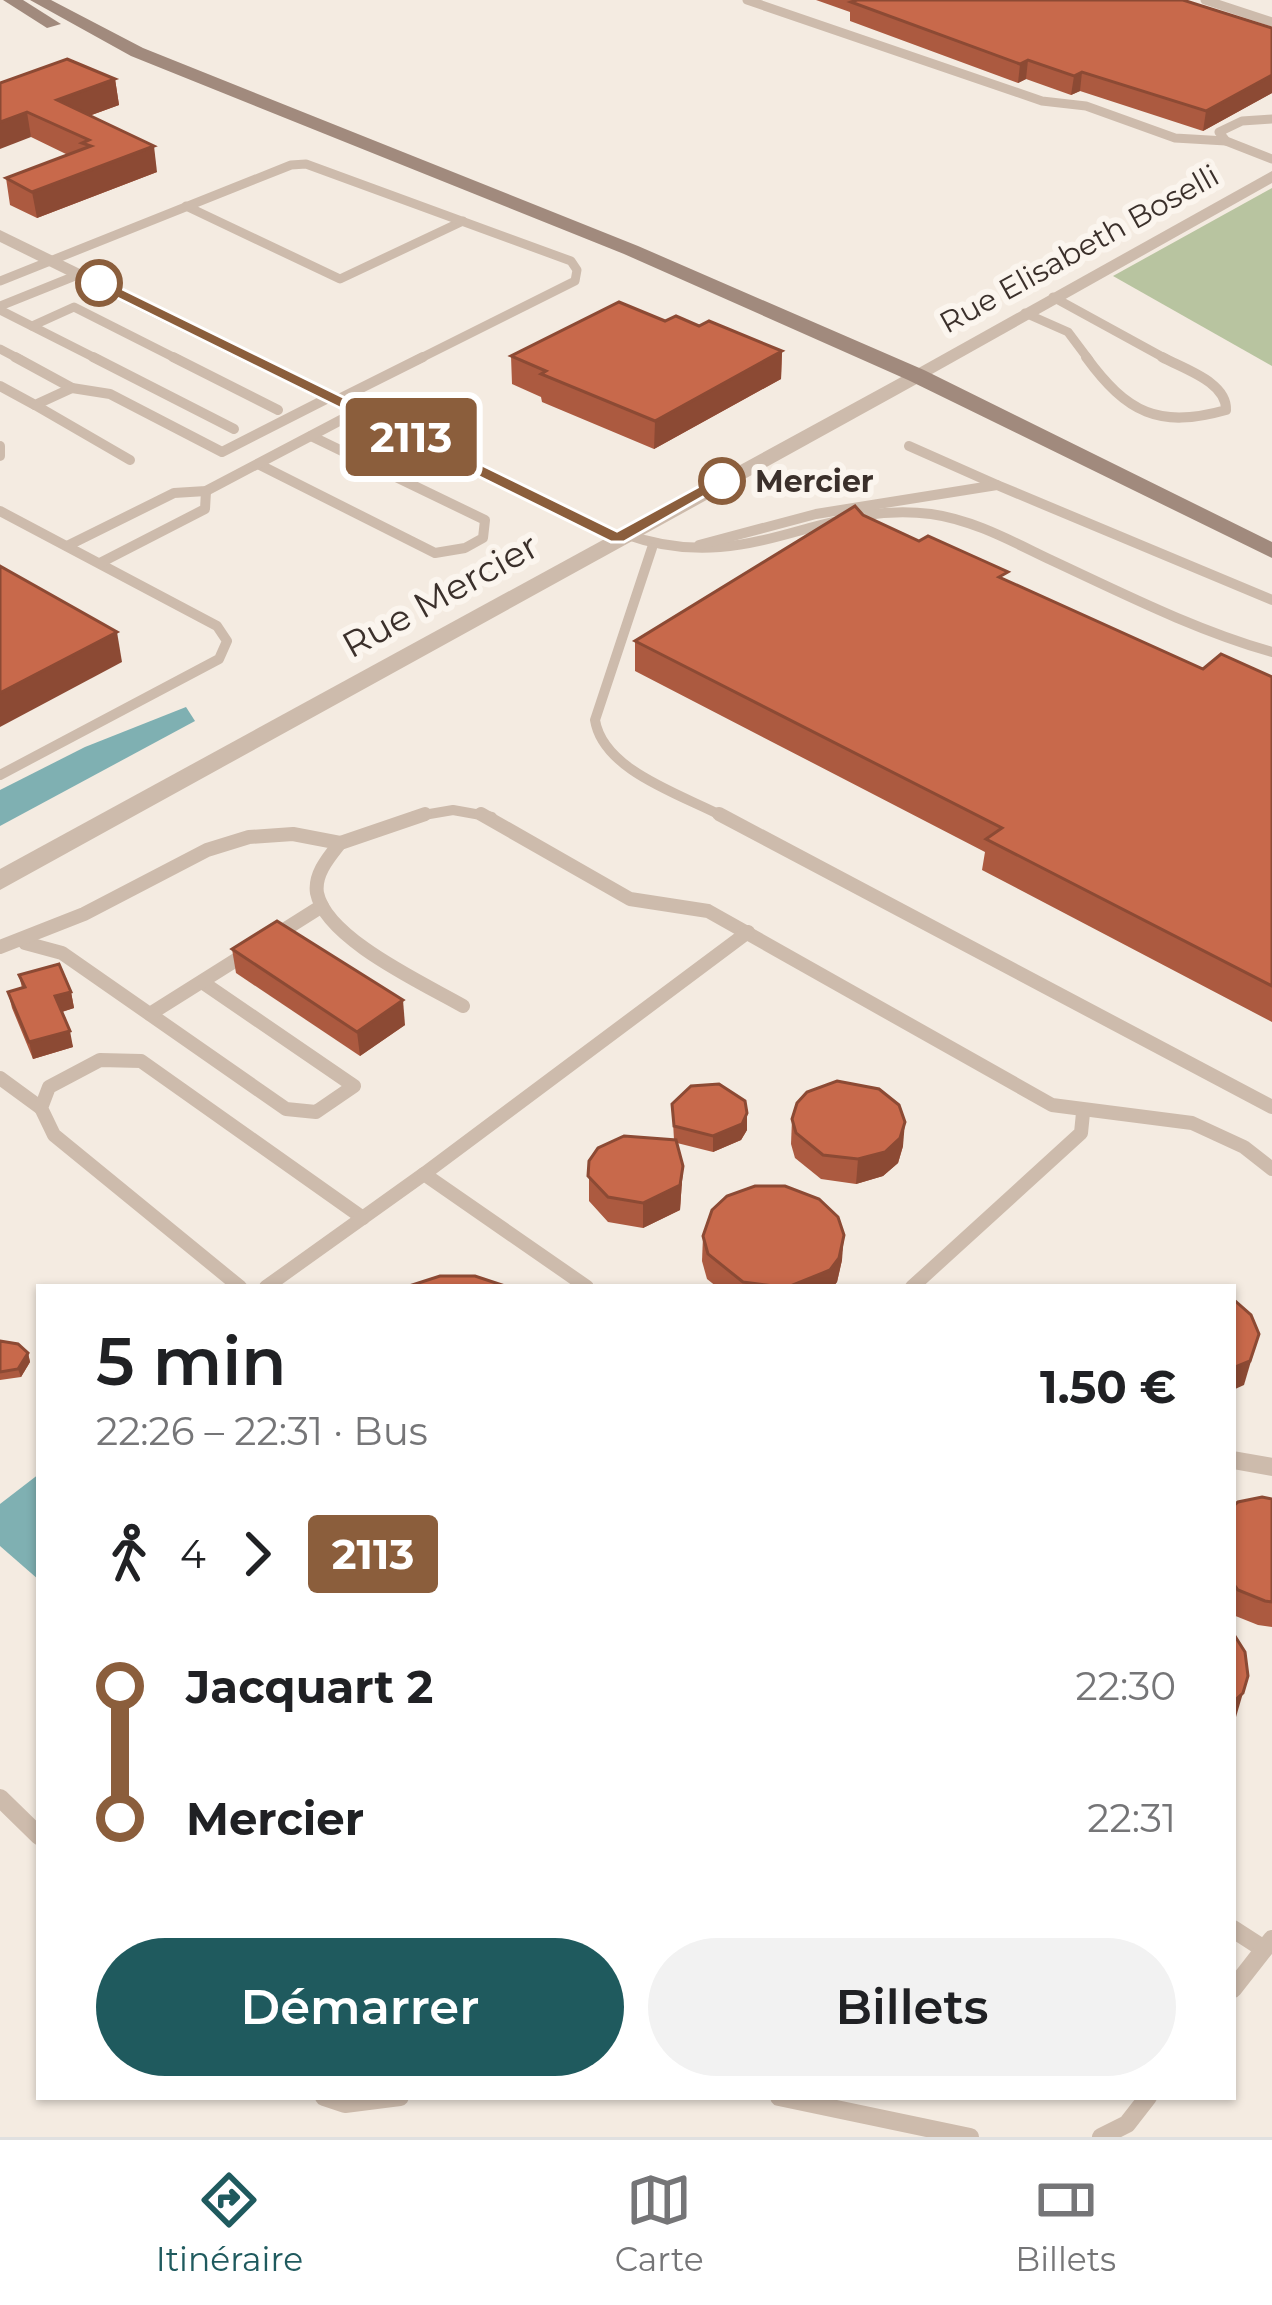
<!DOCTYPE html>
<html lang="fr">
<head>
<meta charset="utf-8">
<style>
	body { margin:0; font-family:Montserrat,sans-serif; background:#f2f2f2; color:#202124; height:100vh; display:flex; flex-direction:column; font-size:45px; white-space:nowrap }
	* { box-sizing:border-box; margin:0 }
	p { font-size:39px; color:#757577 }
	.icon { flex:none; width:66px; height:66px; fill:none; stroke:currentColor; stroke-width:2; stroke-linecap:round; stroke-linejoin:round }
	.map { position:relative; flex:1; overflow:hidden }
	.drawer { position:absolute; left:36px; top:1284px; width:1200px; height:816px; display:flex; flex-direction:column; background:#fff; border-radius:0px; box-shadow:0 3px 9px #0004 }
	.drawer>* { flex:none }
	.badge { padding:0 24px; border-radius:9px; font-size:42px; line-height:78px }
	.map>.badge { position:absolute; translate:-50% -50%; box-shadow:0 0 0 6px #fff }
	.legs { display:flex; align-items:center; gap:18px; height:132px; padding:0 60px; font-size:39px }
	.legs p { margin-inline-start:auto }
	.head { display:flex; align-items:center; justify-content:space-between; height:204px; padding:0 60px }
	h1 { font-size:66px; font-weight:600; line-height:90px }
	.button { display:flex; gap:24px; margin-top:auto; padding:24px 60px }
	.button a { flex:1; height:138px; border-radius:72px; background:#1f5a5e; color:#fff; font-size:48px; font-weight:600; line-height:138px; text-align:center }
	.button a+a { background:#f2f2f2; color:#202124 }
	ul { padding:0 60px; list-style:none }
	li { display:flex; align-items:center; gap:42px; height:132px; font-size:45px }
	li i { display:grid; place-items:center; width:18px; height:100%; margin:0 15px; background:currentColor }
	li i::after { content:''; width:30px; height:30px; margin:-15px; border:9px solid; border-radius:50%; background:#fff }
	li p { margin-inline-start:auto }
	li:first-child i { background:linear-gradient(#0000 50%,currentColor 0) }
	li:last-child i { background:linear-gradient(currentColor 50%,#0000 0) }
	.tabs { display:flex; justify-content:space-around; align-items:center; height:168px; border-top:3px solid #e0e0e0; background:#fff; font-size:33px; color:#757577 }
	.tabs a { display:grid; justify-items:center; gap:6px }
	.tabs .selected { color:#1f5a5e }
	.map>svg:first-child { display:block }
	.green { fill:#b8c4a0 }
	.water { fill:#7fb0b2 }
	.lines { fill:none; stroke-linecap:round; stroke-linejoin:round }
	.service-far3 { stroke:#cdbbac; stroke-width:9 }
	.service-far2 { stroke:#cdbbac; stroke-width:10 }
	.service-far1 { stroke:#cdbbac; stroke-width:14 }
	.service { stroke:#cdbbac; stroke-width:18 }
	.minor { fill:#cdbbac; fill-rule:evenodd }
	.tertiary { fill:#cdbbac; fill-rule:evenodd }
	.secondary { fill:#a18a7d; fill-rule:evenodd }
	.wall { fill:#ac5a40 }
	.shaded-wall { fill:#8c4a34 }
	.building { fill:#c8694b; stroke:#8c4a34; stroke-width:3 }
	.line-1 { fill:#8b5e3c; stroke:#fff; stroke-width:3 }
	.stop-1-dot { fill:#fff; stroke:#8b5e3c; stroke-width:6 }
	.labels { text-anchor:middle; dominant-baseline:central; stroke-width:12; stroke-linejoin:round; paint-order:stroke }
	.far-street-label { font-size:30px; fill:#3b302b; stroke:#fbf5ee }
	.far-stop-label { font-size:30px; font-weight:bold; fill:#3b302b; stroke:#fbf5ee; text-anchor:start }
	.street-label { font-size:36px; fill:#3b302b; stroke:#fbf5ee }
</style>
</head>
<body>
<div class="map">
<svg width="1272" height="2137" viewBox="0 0 1272 2137">
	<rect width="100%" height="100%" fill="#f4ebe1"/>
	<!-- green -->
	<path class="green" d="M1272,188V366L1113,276Z"/>
	<!-- water -->
	<g class="water">
		<path d="M186,707L195,721L0,826V790L85,747Z"/>
		<path d="M39,1474V1580L0,1546V1504Z"/>
	</g>
	<g class="lines">
		<!-- service-far3 -->
		<g class="service-far3">
			<path d="M747,0L1042,101L1086,106L1175,138L1226,141"/>
			<path d="M1205,0L1272,22"/>
			<path d="M1272,119L1242,121L1219,132L1226,141L1272,159"/>
			<path d="M186,206L340,279L463,221"/>
			<path d="M0,281L291,165L306,164L571,261L577,270L575,281L417,360"/>
			<path d="M1053,297L1168,360"/>
			<path d="M0,306L80,274"/>
			<path d="M0,310L99,360"/>
			<path d="M1025,313L1068,332L1089,360"/>
			<path d="M32,326L74,307L179,360"/>
			<path d="M0,349L21,360"/>
		</g>
		<!-- service-far2 -->
		<g class="service-far2">
			<path d="M15,357L72,388L110,394L222,452L330,397"/>
			<path d="M93,357L234,429"/>
			<path d="M173,357L278,410"/>
			<path d="M1086,357C1127,413 1159,429 1226,410C1227,382 1184,369 1162,357"/>
			<path d="M0,386L35,405L72,388"/>
			<path d="M337,400L423,357"/>
			<path d="M35,405L130,460"/>
			<path d="M0,446V456"/>
			<path d="M909,446L997,485"/>
			<path d="M258,464L435,553L465,548L483,538L485,520L311,436"/>
			<path d="M0,511L217,626L227,641L219,659L0,775"/>
			<path d="M625,534C749,579 820,499 931,514C974,520 1013,542 1051,560C1124,594 1195,630 1272,652"/>
			<path d="M699,545L816,514L997,485L1272,600"/>
			<path d="M67,546L174,493L206,491L358,411"/>
			<path d="M652,548L595,720C603,771 683,795 724,817"/>
			<path d="M100,563L205,509L206,491"/>
			<path d="M412,817L453,810L492,817"/>
		</g>
		<!-- service-far1 -->
		<g class="service-far1">
			<path d="M481,814L630,899L708,911L1052,1105L1192,1123L1244,1147L1272,1169"/>
			<path d="M719,814L1272,1107"/>
			<path d="M340,843L425,814"/>
			<path d="M276,935L322,906"/>
			<path d="M25,943L62,953L286,1109L316,1112L354,1086L202,982"/>
			<path d="M0,947L84,914L207,850L249,837L293,834L340,843C329,857 314,874 317,893C326,939 425,984 463,1006"/>
			<path d="M150,1014L247,953"/>
			<path d="M0,1078L41,1108"/>
			<path d="M240,1287L54,1135L41,1108L49,1087L100,1060L141,1061L363,1218"/>
			<path d="M266,1287L424,1174"/>
			<path d="M587,1287L424,1174L748,932"/>
			<path d="M912,1287L1081,1133L1083,1113"/>
		</g>
		<!-- service -->
		<g class="service">
			<path d="M1233,1460L1272,1467"/>
			<path d="M0,1798L39,1836"/>
			<path d="M1233,1929L1264,1949"/>
			<path d="M1233,1989L1272,1939"/>
			<path d="M324,2097L345,2104L400,2097"/>
			<path d="M779,2097L970,2137"/>
			<path d="M1101,2137L1127,2124L1148,2097"/>
		</g>
		<!-- minor -->
		<g class="minor">
			<path d="M1272,171V183L923,379L906,375Z"/>
			<path d="M0,230L624,534L627,538L617,544L610,542L0,242Z"/>
		</g>
		<!-- tertiary -->
		<path class="tertiary" d="M916,369L924,370V380L0,890V869Z"/>
		<!-- secondary -->
		<g class="secondary">
			<path d="M3,0H23L61,24L47,28Z"/>
			<path d="M30,0H51L143,48L638,246L924,370L1272,542V558L908,380L624,254L131,56Z"/>
		</g>
	</g>
	<!-- wall -->
	<g class="wall">
		<path d="M816,0H1183L1272,28V93L1203,131L1080,91L1071,95L1026,79L1018,83L850,21V12Z"/>
		<path d="M115,79L119,105L89,116L157,172L37,218L10,205L6,178L68,155L31,137L0,83Z"/>
		<path d="M665,321L699,326L782,351L781,379L654,449L542,402L541,397L512,384L511,356Z"/>
		<path d="M863,515L1203,669L1272,677V1022L982,870L985,852L635,671V641Z"/>
		<path d="M232,949L405,1025L360,1056L236,973Z"/>
		<path d="M19,975L71,992L74,1008L62,1012L73,1047L33,1059L12,1008L8,992L22,988Z"/>
		<path d="M672,1104L747,1130L741,1140L713,1152L677,1143L683,1166L680,1210L643,1228L608,1222L589,1201V1161L674,1140Z"/>
		<path d="M792,1119L903,1146L898,1163L883,1176L856,1184L821,1179L795,1158L791,1144Z"/>
		<path d="M703,1236L842,1260L837,1282L833,1287H717L707,1279L702,1261Z"/>
		<path d="M0,1341L28,1353L30,1362L21,1377L0,1380Z"/>
		<path d="M1272,1499V1627L1258,1625L1233,1615V1506Z"/>
	</g>
	<!-- shaded-wall -->
	<g class="shaded-wall">
		<path d="M1028,60L1026,79L1018,83L1020,64Z"/>
		<path d="M1082,72L1080,91L1071,95L1074,76Z"/>
		<path d="M1272,75V93L1203,131L1206,111Z"/>
		<path d="M115,79L119,105L61,126L57,100Z"/>
		<path d="M27,112L31,137L0,149V122Z"/>
		<path d="M154,146L157,172L37,218L32,192Z"/>
		<path d="M782,351L781,379L654,449L655,421Z"/>
		<path d="M117,632L122,662L0,727V693Z"/>
		<path d="M71,992L74,1008L58,1013L55,996Z"/>
		<path d="M403,1000L405,1025L360,1056L357,1032Z"/>
		<path d="M70,1031L73,1047L33,1059L29,1042Z"/>
		<path d="M747,1113V1130L741,1140L713,1152V1136Z"/>
		<path d="M905,1122L903,1146L898,1163L883,1176L856,1184L858,1159Z"/>
		<path d="M683,1166L680,1210L643,1228V1203Z"/>
		<path d="M844,1235L842,1260L837,1282L833,1287H788Z"/>
		<path d="M1259,1334L1244,1385L1233,1390V1368Z"/>
		<path d="M28,1353L30,1362L21,1377L18,1369Z"/>
		<path d="M1248,1676L1236,1717L1233,1719V1702Z"/>
	</g>
	<!-- building -->
	<g class="building">
		<path d="M857,0H1183L1272,28V75L1206,111L1082,72L1074,76L1028,60L1020,64L851,2Z"/>
		<path d="M67,59L115,79L57,100L154,146L32,192L6,178L91,146L82,143L89,140L27,112L0,122V83Z"/>
		<path d="M619,302L665,321L676,316L699,326L709,321L782,351L655,421L541,374L546,371L511,356Z"/>
		<path d="M855,506L863,515L919,541L928,536L975,557L1008,572L999,577L1203,669L1221,654L1272,677V986L986,839L1002,828L635,641Z"/>
		<path d="M0,566L117,632L0,693Z"/>
		<path d="M277,921L403,1000L357,1032L232,949Z"/>
		<path d="M59,964L71,992L55,996L70,1031L29,1042L8,992L25,987L19,975Z"/>
		<path d="M837,1081L879,1089L899,1105L905,1122L900,1138L885,1152L858,1159L823,1155L796,1133L792,1119L797,1103L807,1092Z"/>
		<path d="M719,1084L745,1101L747,1113L742,1124L713,1136L674,1126L672,1104L691,1086Z"/>
		<path d="M624,1136L676,1140L683,1166L680,1185L643,1203L608,1197L588,1176L589,1161L598,1148Z"/>
		<path d="M755,1186H785L819,1199L838,1217L844,1235L839,1258L830,1270L788,1287H782L743,1282L708,1254L703,1236L712,1210L727,1196Z"/>
		<path d="M440,1276H475L508,1287H406Z"/>
		<path d="M1233,1299L1251,1315L1259,1334L1250,1361L1233,1368Z"/>
		<path d="M0,1341L18,1344L28,1353L18,1369L0,1372Z"/>
		<path d="M1262,1497L1272,1499V1602L1265,1601L1238,1590L1233,1583V1506L1238,1502Z"/>
		<path d="M1233,1633L1245,1652L1248,1676L1243,1693L1233,1702Z"/>
	</g>
	<!-- line-1 -->
	<path class="line-1" d="M93,280H104L617,531L716,477L731,481L624,542H611L93,286Z"/>
	<!-- markers -->
	<g class="stop-1-dot">
		<circle cx="99" cy="283" r="21"/>
		<circle cx="722" cy="481" r="21"/>
	</g>
	<g class="labels">
		<!-- far-street labels -->
		<g class="far-street-label">
			<text transform="translate(1079 249) rotate(-29)">Rue Elisabeth Boselli</text>
		</g>
		<!-- far-stop labels -->
		<g class="far-stop-label">
			<text x="755" y="481">Mercier</text>
		</g>
		<!-- street labels -->
		<g class="street-label">
			<text transform="translate(440 595) rotate(-29)">Rue Mercier</text>
		</g>
	</g>
</svg>
<b class="badge" style="left:411px;top:437px;background:#8b5e3c;color:#fff">2113</b>
<section class="drawer">
<div class="head"><div><h1>5 min</h1><p>22:26 – 22:31 · Bus</p></div><b>1.50 €</b></div>
<div class="legs"><svg class="icon" aria-label="walk" viewBox="0 0 24 24"><circle cx="13" cy="4" r="2"/><path d="M13 8l-2 6 4 7M11 14l-3 7M7 12l3-4h3l4 4"/></svg>4<svg class="icon" aria-label="forward" viewBox="0 0 24 24"><path d="M9 5l7 7-7 7"/></svg><b class="badge" style="background:#8b5e3c;color:#fff">2113</b></div>
<ul>
<li><i style="color:#8b5e3c"></i><b>Jacquart 2</b><p>22:30</p></li>
<li><i style="color:#8b5e3c"></i><b>Mercier</b><p>22:31</p></li>
</ul>
<div class="button"><a>Démarrer</a><a>Billets</a></div>
</section>
</div>
<nav class="tabs">
<a class="selected"><svg class="icon" aria-label="directions" viewBox="0 0 24 24"><path d="M12 3l9 9-9 9-9-9zM9 14v-3h6M13 9l2 2-2 2"/></svg>Itinéraire</a>
<a><svg class="icon" aria-label="map" viewBox="0 0 24 24"><path d="M3 6l6-2 6 2 6-2v14l-6 2-6-2-6 2zM9 4v14M15 6v14"/></svg>Carte</a>
<a><svg class="icon" aria-label="tickets" viewBox="0 0 24 24"><path d="M3 7h18v10H3zM15 7v10"/></svg>Billets</a>
</nav>
</body>
</html>
